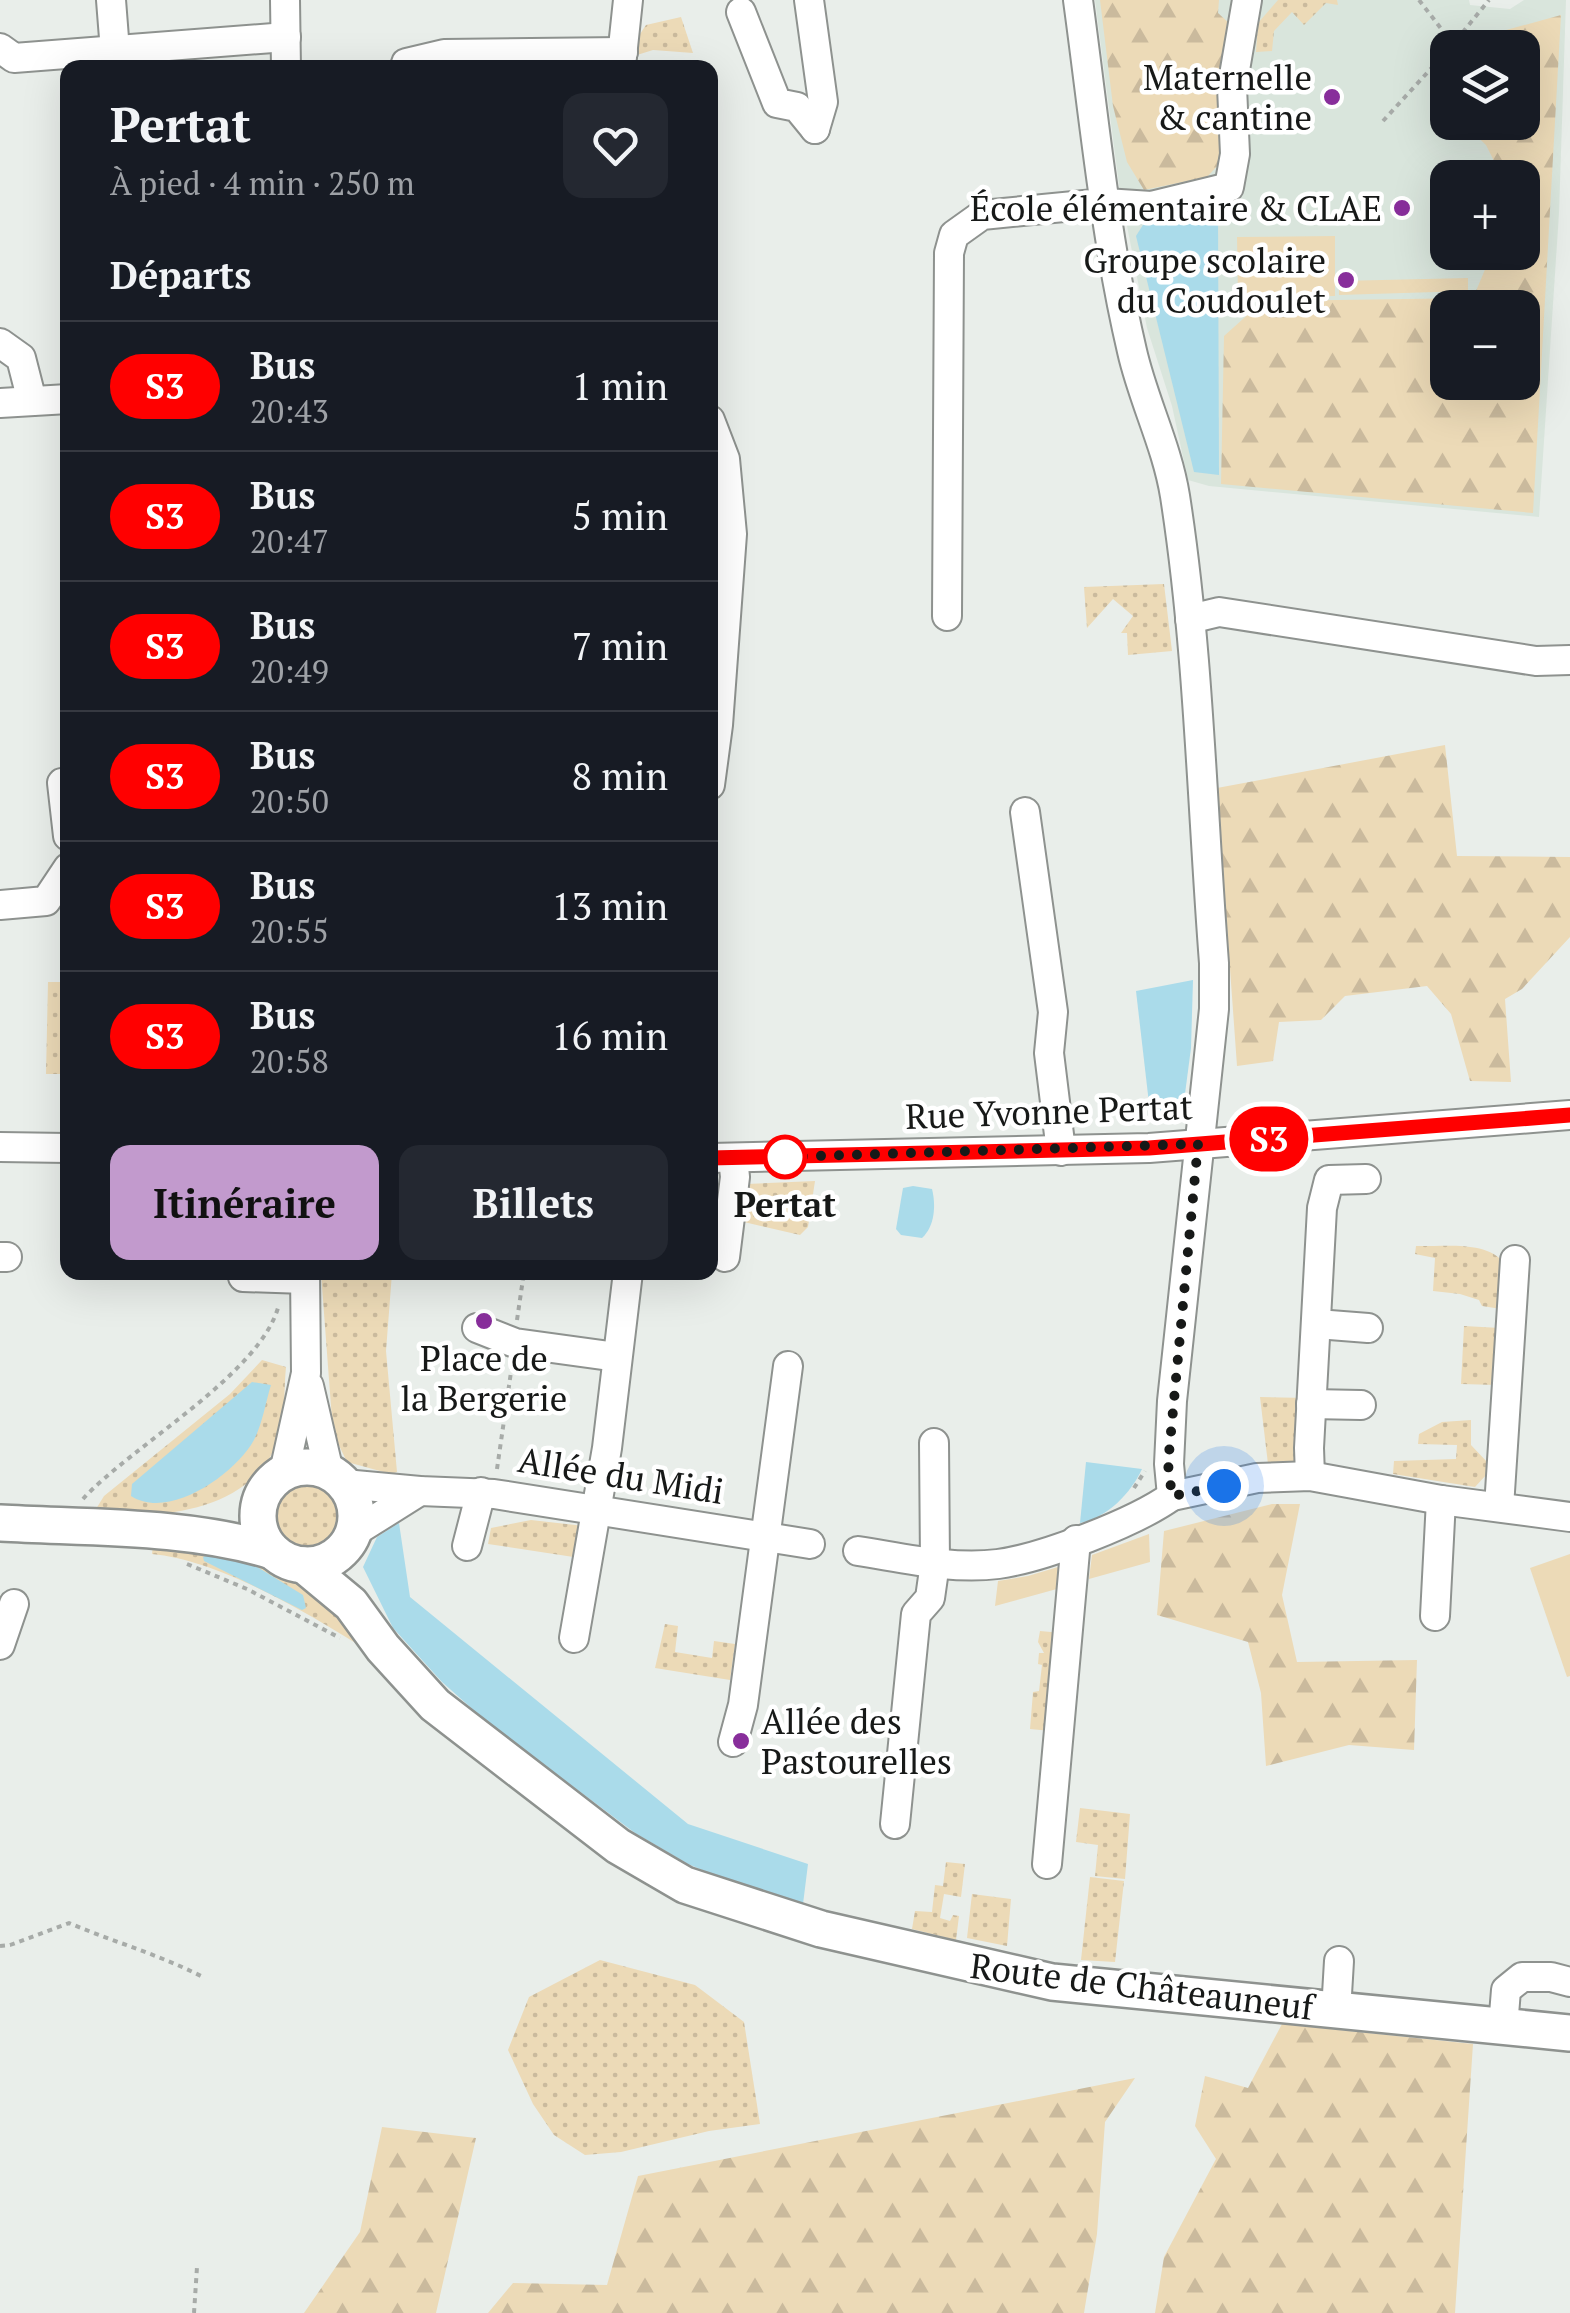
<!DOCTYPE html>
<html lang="fr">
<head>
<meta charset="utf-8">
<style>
	body { margin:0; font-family:"PT Serif",serif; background:#242831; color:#f1f3f6; height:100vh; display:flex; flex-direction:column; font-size:38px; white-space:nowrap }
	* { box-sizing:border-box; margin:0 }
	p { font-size:32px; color:#9ea1a6 }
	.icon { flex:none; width:55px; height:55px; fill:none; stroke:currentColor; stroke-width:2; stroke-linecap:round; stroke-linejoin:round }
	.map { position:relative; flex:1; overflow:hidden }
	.details { position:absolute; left:60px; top:60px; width:658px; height:1220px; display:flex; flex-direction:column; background:#171b24; border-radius:20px; box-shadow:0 10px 40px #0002 }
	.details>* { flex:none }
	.badge { padding:0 20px; border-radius:32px; font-size:35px; line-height:65px }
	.fabs { position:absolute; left:1430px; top:30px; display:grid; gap:20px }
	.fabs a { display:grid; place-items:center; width:110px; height:110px; border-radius:20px; background:#171b24; box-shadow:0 10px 40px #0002; font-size:50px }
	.you { position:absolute; width:50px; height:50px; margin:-25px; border:8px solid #fff; border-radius:50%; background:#1a73e8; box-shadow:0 0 0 15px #1a73e833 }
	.map>.badge { position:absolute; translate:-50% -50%; box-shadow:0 0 0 5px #fff }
	h2 { padding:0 50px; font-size:38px; line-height:90px }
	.round { display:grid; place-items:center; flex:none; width:105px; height:105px; border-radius:20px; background:#242831 }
	.headline { display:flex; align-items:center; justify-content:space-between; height:170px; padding:0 50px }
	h1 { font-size:48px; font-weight:600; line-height:75px }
	.action { display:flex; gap:20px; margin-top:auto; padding:20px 50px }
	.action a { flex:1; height:115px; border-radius:20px; background:#c29acd; color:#111; font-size:40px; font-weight:600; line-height:115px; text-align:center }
	.action a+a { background:#242831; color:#f1f3f6 }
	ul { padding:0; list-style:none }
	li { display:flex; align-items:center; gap:30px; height:130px; padding:0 50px; border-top:2px solid #363941 }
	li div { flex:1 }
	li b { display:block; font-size:38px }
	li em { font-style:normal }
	li .badge { min-width:110px; font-weight:700; text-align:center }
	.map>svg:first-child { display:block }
	.built { fill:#d9e5dc; fill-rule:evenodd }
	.grass { fill:url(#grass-dots) }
	.forest { fill:url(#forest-firs); fill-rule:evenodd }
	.garden { fill:#ecdab7 }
	.water { fill:#aadbea }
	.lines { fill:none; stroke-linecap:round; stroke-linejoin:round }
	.minor-casing { stroke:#8e928f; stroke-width:32 }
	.major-casing { stroke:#8e928f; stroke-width:40 }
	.path { stroke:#a7aba8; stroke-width:4; stroke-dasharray:5 5; stroke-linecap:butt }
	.minor { stroke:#fff; stroke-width:28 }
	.major { stroke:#fff; stroke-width:35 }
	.line-casing { stroke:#fff; stroke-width:22 }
	.line { stroke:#f00; stroke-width:15 }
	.walk { stroke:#171918; stroke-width:10; stroke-dasharray:0 18 }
	.poi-dot { fill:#882e9b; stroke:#fff; stroke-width:4 }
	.stop-dot { fill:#fff; stroke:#f00; stroke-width:5 }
	.labels { text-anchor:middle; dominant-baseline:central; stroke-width:9; stroke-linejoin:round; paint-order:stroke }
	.poi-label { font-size:35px; fill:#171918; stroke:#fff; text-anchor:end }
	.street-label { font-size:35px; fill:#171918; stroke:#fff }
	.stop-label { font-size:35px; font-weight:bold; fill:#171918; stroke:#fff }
</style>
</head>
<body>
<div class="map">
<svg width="1570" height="2313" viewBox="0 0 1570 2313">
	<defs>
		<pattern id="grass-dots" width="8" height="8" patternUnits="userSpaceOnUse" patternTransform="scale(2.5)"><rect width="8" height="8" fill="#ecdab7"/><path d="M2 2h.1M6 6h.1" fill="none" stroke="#caba9d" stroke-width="1.8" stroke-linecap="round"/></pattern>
		<pattern id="forest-firs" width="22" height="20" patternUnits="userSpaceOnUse" patternTransform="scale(2.5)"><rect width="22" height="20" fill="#ecdab7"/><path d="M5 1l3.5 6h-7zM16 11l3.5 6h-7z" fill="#caba9d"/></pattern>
	</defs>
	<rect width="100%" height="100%" fill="#e9eeea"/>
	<!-- built -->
	<path class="built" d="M1095,0H1469L1470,5L1510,9L1524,0H1566L1559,213L1539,517L1209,486L1188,480L1172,406L1147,328L1119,185ZM1448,48H1522V122H1448ZM1448,178H1522V252H1448ZM1448,308H1522V382H1448Z"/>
	<!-- grass -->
	<g class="grass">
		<path d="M1278,0H1337L1338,5L1326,3L1304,25L1292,12L1274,31L1272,51L1256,52L1258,23Z"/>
		<path d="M681,17L693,53L653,50L637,55L640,34L646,25Z"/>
		<path d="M1164,584L1172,651L1128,655L1127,633H1121L1133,616L1113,599L1087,628L1084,587Z"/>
		<path d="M67,892V1074H46L48,982H63L64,914Z"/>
		<path d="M815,1181L808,1227L800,1235L744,1222L740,1215L747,1184Z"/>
		<path d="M1416,1246C1441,1247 1486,1240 1503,1262L1501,1309L1482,1306L1479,1300L1460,1294L1433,1291L1435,1258L1415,1254Z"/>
		<path d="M321,1273H392L386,1351L397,1472L391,1474L347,1462L333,1433Z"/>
		<path d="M1464,1326L1500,1328L1496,1385L1461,1384Z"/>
		<path d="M262,1360L286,1367C284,1387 285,1410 281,1430C263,1508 162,1524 96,1509L104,1496L230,1394Z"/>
		<path d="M1260,1397L1307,1398L1303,1463L1268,1464Z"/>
		<path d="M1471,1420V1445L1488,1463L1487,1474L1475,1487L1393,1474L1394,1461L1456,1459L1457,1445L1418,1444L1419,1434L1442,1422Z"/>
		<circle cx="307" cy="1517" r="36"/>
		<path d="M531,1520L584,1526L580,1558L488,1544L491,1528Z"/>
		<path d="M153,1545L252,1552L277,1571L322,1590L365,1649C308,1613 219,1560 152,1554Z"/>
		<path d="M665,1624L678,1626L675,1652L712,1658L714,1641L735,1644L730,1680L655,1668Z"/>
		<path d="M1040,1631L1062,1633L1051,1731L1030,1729L1033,1692L1039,1691L1042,1665L1038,1664L1039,1653H1044L1038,1642Z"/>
		<path d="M1080,1808L1130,1814L1125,1879L1095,1876L1098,1845L1076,1842Z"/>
		<path d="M946,1862L965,1864L961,1897L944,1894L940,1918L950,1921L953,1915L959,1916L956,1940L912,1929L915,1911L932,1912L935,1885L943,1886Z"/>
		<path d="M1090,1877L1124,1881L1115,1962L1081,1960Z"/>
		<path d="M972,1894L1011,1899L1007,1946L967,1938Z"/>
		<path d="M600,1960L695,1985L744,2022L760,2124L709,2131L621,2152L585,2155L554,2135L533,2104L508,2050L529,1997Z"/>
	</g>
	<!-- forest -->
	<g class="forest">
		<path d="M1100,0H1219L1218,13L1232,26L1222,161L1207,177L1144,190L1127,162L1113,106Z"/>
		<path d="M1561,15L1533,513L1221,484L1224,336L1263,301L1473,298L1492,253L1522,252V178L1502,177L1486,145L1463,123L1522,122V48L1458,47L1459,43ZM1448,308H1522V382H1448Z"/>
		<path d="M1445,745L1457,856L1570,857V937L1522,989L1505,999L1511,1082L1470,1081L1451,1014L1427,986L1345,996L1321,1020L1279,1022L1273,1061L1237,1066L1217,788Z"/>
		<path d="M1272,1504H1300L1282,1595L1297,1662L1417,1660L1414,1750L1349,1745L1266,1766L1261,1693L1248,1642L1157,1615L1164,1531Z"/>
		<path d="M1282,2024L1473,2044L1455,2313H1155L1164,2257L1216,2159L1195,2126L1205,2076L1248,2088Z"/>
		<path d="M1135,2078L1105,2122L1097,2234L1084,2313H488L513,2283L607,2285L638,2176Z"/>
		<path d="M382,2127L476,2138L436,2313H304L360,2232Z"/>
	</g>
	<!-- garden -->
	<g class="garden">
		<path d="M1335,236V296L1238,297L1237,237Z"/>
		<path d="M1468,278V291L1339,295V281Z"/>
		<path d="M1149,1534L1150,1562L1089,1579L1092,1555Z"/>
		<path d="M1570,1554V1676L1567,1677L1530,1568Z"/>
		<path d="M1068,1564L1064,1587L995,1606L998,1581L1028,1576Z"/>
	</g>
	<!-- water -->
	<g class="water">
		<path d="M1218,208L1219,475L1194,472L1136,236L1148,217Z"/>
		<path d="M1193,980L1191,1048L1183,1109L1150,1112L1136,991Z"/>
		<path d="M913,1186L932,1189C936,1205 935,1226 922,1238L901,1235L896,1229L903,1188Z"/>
		<path d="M252,1382L271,1385C265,1404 262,1428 251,1445C230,1477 168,1520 131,1496L132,1484Z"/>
		<path d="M1086,1462L1142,1469C1131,1493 1107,1518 1080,1523Z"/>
		<path d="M399,1523L410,1597L688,1824L808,1864L803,1904L754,1892L688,1864L635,1833L487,1722L442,1682L393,1628L363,1567L377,1537Z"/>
		<path d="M209,1554L244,1559L303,1595L306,1608L302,1610L204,1561L203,1557Z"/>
	</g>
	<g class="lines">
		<!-- minor casing -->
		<g class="minor-casing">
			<g id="minor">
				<path d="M111,0L115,51"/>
				<path d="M285,0L286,68"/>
				<path d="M809,0L823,102L815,129"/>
				<path d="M1078,0C1094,117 1105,236 1132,351C1143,400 1167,446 1175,496C1199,650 1202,807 1214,963V1009L1172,1401L1169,1464L1172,1496L1257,1478L1310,1476L1441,1500L1570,1517"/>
				<path d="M741,12L777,103L797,107L815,129"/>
				<path d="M0,48L14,58L286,37"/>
				<path d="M621,66L628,0"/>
				<path d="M405,68L406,63L444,54L623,52"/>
				<path d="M0,343L21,358L32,401"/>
				<path d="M0,403L68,399"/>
				<path d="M710,420L725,459L732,534L718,725L710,785"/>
				<path d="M947,616L949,253L954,235L982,215L1105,203L1151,206L1229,187L1235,154L1232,87L1247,0"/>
				<path d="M1190,619L1219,612L1536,661L1570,660"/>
				<path d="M62,783L68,836"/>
				<path d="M1025,812L1053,1012L1049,1053L1061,1151"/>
				<path d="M0,905L46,901L68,868"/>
				<path d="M0,1147L68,1148"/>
				<path d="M710,1158L1149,1148L1570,1115"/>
				<path d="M0,1257H7"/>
				<path d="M725,1257L735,1177L733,1158"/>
				<path d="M243,1277L305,1279"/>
				<path d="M1317,1324L1368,1328"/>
				<path d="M477,1328L515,1343L617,1357"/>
				<path d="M309,1386L329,1472"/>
				<path d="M1311,1404L1361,1405"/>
				<path d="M284,1472L306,1373L305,1272"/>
				<path d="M1310,1476L1309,1448L1322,1208L1329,1180L1366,1179"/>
				<path d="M344,1484L420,1491L494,1494L810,1544"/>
				<path d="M1499,1507L1515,1260"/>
				<path d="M353,1533L420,1491"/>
				<path d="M467,1546L481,1492"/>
				<path d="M858,1551C903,1558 952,1570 998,1564C1043,1558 1136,1522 1172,1496"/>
				<path d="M1435,1616L1441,1500"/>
				<path d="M574,1638L607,1448L628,1272"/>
				<path d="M0,1645L14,1604"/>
				<path d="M733,1742L743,1705L788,1366"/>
				<path d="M895,1824L916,1614L930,1598L935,1563L934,1443"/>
				<path d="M1047,1864L1076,1540"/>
				<path d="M1336,2011L1339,1961"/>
				<path d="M1503,2027L1506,1990L1522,1977H1551L1570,1982"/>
			</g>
		</g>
		<!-- major casing -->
		<g class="major-casing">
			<g id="major">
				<circle cx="307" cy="1516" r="49"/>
				<path d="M0,1523C88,1528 188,1525 272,1551"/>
				<path d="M304,1565L351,1604L383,1648L435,1705L618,1846L685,1885L821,1929L1052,1982L1570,2033"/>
			</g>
		</g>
		<!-- path -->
		<g class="path">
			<path d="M1419,0L1453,44"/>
			<path d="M1450,48L1489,0"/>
			<path d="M1383,121L1448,50"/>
			<path d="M517,1320L524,1272"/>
			<path d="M497,1469L512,1365"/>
			<path d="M1134,1488L1145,1471"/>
			<path d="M83,1499C131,1446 263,1373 279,1304"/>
			<path d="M187,1564L247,1589L340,1638"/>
			<path d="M0,1946L10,1945L69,1923C114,1942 160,1955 203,1977"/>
			<path d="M194,2313L197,2267"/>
		</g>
		<!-- minor -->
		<use href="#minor" class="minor"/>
		<!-- major -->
		<use href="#major" class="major"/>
	</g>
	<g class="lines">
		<!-- line casing -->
		<g class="line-casing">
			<path id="line" d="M710,1158L1149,1148L1570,1115"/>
		</g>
		<!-- line -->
		<use href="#line" class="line"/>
		<!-- walk -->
		<path class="walk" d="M785,1157L1198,1144L1168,1464L1172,1496L1224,1486"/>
	</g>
	<!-- markers -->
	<g class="poi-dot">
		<circle cx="1332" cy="97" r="10"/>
		<circle cx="1402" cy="208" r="10"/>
		<circle cx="1346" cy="280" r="10"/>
		<circle cx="484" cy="1321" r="10"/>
		<circle cx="741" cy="1741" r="10"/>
	</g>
	<circle class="stop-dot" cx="785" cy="1157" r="20"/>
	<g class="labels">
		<!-- poi labels -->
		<g class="poi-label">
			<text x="1312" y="77">Maternelle<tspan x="1312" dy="40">&amp; cantine</tspan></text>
			<text x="1382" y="208">École élémentaire &amp; CLAE</text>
			<text x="1326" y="260">Groupe scolaire<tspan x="1326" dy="40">du Coudoulet</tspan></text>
			<text x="484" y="1358" text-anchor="middle">Place de<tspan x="484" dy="40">la Bergerie</tspan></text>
			<text x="761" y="1721" text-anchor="start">Allée des<tspan x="761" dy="40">Pastourelles</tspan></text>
		</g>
		<!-- street labels -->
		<g class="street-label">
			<text transform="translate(1049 1111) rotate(-2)">Rue Yvonne Pertat</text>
			<text transform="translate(621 1475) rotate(9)">Allée du Midi</text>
			<text transform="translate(1142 1986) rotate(7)">Route de Châteauneuf</text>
		</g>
		<!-- stop labels -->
		<g class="stop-label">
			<text x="785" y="1204">Pertat</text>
		</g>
	</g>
</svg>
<div class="fabs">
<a><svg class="icon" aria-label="layers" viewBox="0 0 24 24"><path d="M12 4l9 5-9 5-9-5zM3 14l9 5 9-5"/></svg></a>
<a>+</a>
<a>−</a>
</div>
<div class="you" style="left:1224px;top:1486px"></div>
<b class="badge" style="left:1269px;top:1139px;background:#f00;color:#fff">S3</b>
<section class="details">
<div class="headline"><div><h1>Pertat</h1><p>À pied · 4 min · 250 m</p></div><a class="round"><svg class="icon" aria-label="heart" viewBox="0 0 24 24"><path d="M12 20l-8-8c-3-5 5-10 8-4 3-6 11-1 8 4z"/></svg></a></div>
<h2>Départs</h2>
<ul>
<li><span class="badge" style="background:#f00;color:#fff">S3</span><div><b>Bus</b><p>20:43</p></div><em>1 min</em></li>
<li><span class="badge" style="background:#f00;color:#fff">S3</span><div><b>Bus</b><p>20:47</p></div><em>5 min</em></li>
<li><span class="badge" style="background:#f00;color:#fff">S3</span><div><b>Bus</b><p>20:49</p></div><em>7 min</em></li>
<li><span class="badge" style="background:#f00;color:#fff">S3</span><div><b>Bus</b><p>20:50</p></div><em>8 min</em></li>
<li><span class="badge" style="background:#f00;color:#fff">S3</span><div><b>Bus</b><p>20:55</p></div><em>13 min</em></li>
<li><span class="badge" style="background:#f00;color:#fff">S3</span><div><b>Bus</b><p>20:58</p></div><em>16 min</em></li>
</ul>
<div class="action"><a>Itinéraire</a><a>Billets</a></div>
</section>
</div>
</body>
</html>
